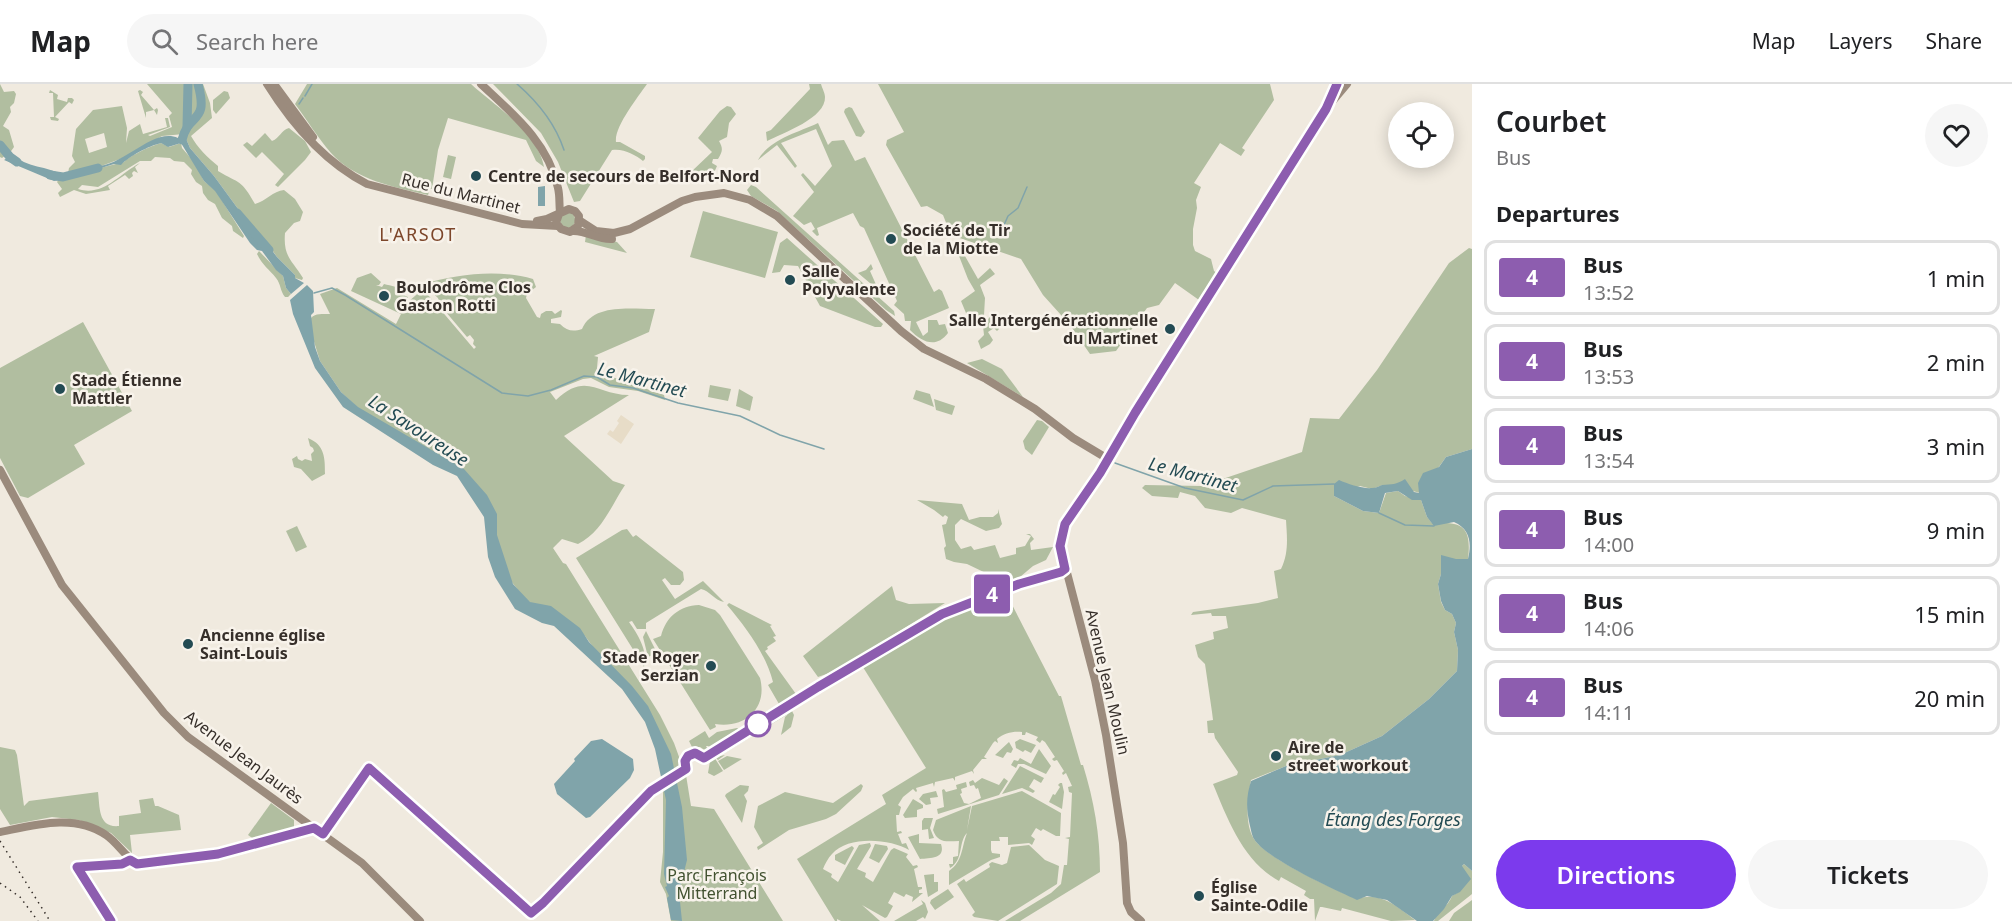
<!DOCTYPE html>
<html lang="en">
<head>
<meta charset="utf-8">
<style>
	body { margin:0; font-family:"Noto Sans",sans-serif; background:#f6f6f6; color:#202124; height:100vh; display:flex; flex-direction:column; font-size:22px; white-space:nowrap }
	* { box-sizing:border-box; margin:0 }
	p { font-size:20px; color:#757577 }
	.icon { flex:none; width:33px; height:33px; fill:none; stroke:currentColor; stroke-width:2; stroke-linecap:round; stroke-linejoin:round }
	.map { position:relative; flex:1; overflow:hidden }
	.details { display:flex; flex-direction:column; background:#fff; width:540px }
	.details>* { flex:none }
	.badge { padding:0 12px; border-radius:4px; font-size:21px; line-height:39px }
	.fabs { position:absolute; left:1388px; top:18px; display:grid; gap:12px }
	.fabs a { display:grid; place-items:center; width:66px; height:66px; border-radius:50%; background:#fff; box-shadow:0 3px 15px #0003; font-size:30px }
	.map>.badge { position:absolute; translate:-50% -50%; box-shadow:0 0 0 3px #fff }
	h2 { padding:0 24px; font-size:22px; line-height:54px }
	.round { display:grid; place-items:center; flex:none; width:63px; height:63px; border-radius:32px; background:#f6f6f6 }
	.overview { display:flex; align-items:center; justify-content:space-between; height:102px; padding:0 24px }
	h1 { font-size:28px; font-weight:600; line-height:45px }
	.action { display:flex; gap:12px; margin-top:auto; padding:12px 24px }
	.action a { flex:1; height:69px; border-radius:36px; background:#7c3aed; color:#fff; font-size:24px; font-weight:600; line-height:69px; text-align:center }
	.action a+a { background:#f6f6f6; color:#202124 }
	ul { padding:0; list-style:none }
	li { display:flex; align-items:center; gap:18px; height:75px; margin:0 12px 9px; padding:0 12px; border:3px solid #e0e0e0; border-radius:12px }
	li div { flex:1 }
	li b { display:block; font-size:22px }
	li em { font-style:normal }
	li .badge { min-width:66px; font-weight:700; text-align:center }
	header { display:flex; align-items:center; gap:36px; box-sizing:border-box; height:84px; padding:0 30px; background:#fff; border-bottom:2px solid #e0e0e0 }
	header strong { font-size:28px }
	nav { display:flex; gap:33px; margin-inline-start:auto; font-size:21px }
	.search { width:420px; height:54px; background:#f6f6f6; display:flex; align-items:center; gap:15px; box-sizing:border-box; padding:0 21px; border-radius:33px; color:#757577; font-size:22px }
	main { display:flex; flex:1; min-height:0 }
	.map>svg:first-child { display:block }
	.green { fill:#b1bea0; fill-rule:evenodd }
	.plaza { fill:#e7dcc7 }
	.water { fill:#80a4aa }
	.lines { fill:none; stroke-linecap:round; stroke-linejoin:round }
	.stream { stroke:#80a4aa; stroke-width:1.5 }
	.river { stroke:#80a4aa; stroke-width:9 }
	.secondary { stroke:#9b8b7d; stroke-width:8 }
	.rail { stroke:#362f2a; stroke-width:1.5; stroke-dasharray:1.5 4.5; stroke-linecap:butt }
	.line-casing { stroke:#fff; stroke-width:14 }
	.line { stroke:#8d5daf; stroke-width:9 }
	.poi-dot { fill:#234b53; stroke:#f8f3eb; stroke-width:2 }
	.stop-dot { fill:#fff; stroke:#8d5daf; stroke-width:3 }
	.labels { text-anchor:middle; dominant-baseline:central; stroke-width:5; stroke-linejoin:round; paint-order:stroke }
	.poi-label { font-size:16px; font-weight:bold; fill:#362f2a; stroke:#f8f3eb; text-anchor:start }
	.street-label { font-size:16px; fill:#362f2a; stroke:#f8f3eb }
	.park-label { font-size:16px; fill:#425230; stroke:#f8f3eb }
	.neighbourhood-label { font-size:18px; letter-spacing:1.5px; fill:#7d472b; stroke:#f8f3eb }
	.water-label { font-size:18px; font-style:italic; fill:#234b53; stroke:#f8f3eb }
</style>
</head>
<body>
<header>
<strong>Map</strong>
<div class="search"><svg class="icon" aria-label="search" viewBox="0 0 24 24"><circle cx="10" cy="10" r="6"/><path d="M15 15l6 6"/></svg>Search here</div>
<nav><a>Map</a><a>Layers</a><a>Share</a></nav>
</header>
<main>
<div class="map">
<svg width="1472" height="837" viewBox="0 0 1472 837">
	<rect width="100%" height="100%" fill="#f0eadf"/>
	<!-- green -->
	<g class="green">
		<path d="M0,0L4,8L14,7L16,10L14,19L10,23L11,28L3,42L9,46L14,63L9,70L6,63L1,64L6,71L2,74L0,73Z"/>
		<path d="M147,0H203L210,19L212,34L191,52C197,63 208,74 218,82V87C240,100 241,95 255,120C266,117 273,107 284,106L295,115L303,128L300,137L294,139L285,149C283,173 292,176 303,194L302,196L295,194V191L277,173L266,157L257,159L245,143L244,133L214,92L190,64L184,50L162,52L128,72L88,87L124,78C129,72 153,61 161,59L169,63L181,59L182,64L195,79L204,97L216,107L244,152L243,154L233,147L232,142L222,134L215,120L208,116L203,109L202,102L196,98L191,90L192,86L184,78L174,77L170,74L155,73L151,77H140L98,103L82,101L78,105C103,113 119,90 140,79L135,83L138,89L134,87L132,89L133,92L129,95L125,91L108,102L110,106L86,110L74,106L60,113L58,109L62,105L57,98L63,90L68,89L69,84L75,78L72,72L76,45L93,26L122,22L127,44L126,59L129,47L140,40L143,50L167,43L165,34H168L170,43L148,51L150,52L172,43L169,32L172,29ZM104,49L107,63L89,69L85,55Z"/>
		<path d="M307,0H471C496,23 538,48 544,83L536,77L526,56L448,34L438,66L432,105H430L428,111C394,103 355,96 331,69C318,54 307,36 295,20Z"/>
		<path d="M493,0H647C638,13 614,43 616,58H620L645,72V75L643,77C636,71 623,64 612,66L580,117L574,118L558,78L541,49Z"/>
		<path d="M809,0H821C822,4 825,9 825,13C826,34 783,49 767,57L766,48L771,46L810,5Z"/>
		<path d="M878,0H1270L1274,16L1242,64L1245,66L1241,72L1220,59L1194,99L1201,103L1196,116L1197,124L1193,145V161L1195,167L1211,175L1214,187L1217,189L1199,216L1175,199L1159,221L1147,224L1116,267L1090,270L1070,241L1043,211L1021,175L951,151L943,131L927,122L921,123L886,61L887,56L904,48Z"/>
		<path d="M50,6L58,11L57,15L67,18L68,14H72L74,16L72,20L69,18L55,33L59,35L58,37L51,36L50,33H54L53,9H49Z"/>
		<path d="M140,6L143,8L141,11L154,26L157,24L158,26L157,31L154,26L146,28V34L138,7Z"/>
		<path d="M224,7L228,8L230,14L216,30L213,26V16Z"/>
		<path d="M727,22L731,23L736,30L729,39L727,53L719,57C723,64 723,67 718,75H713L712,79L717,82L712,93L691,88L712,68L698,54L720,27Z"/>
		<path d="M849,23L852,24L865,48L861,53L856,52L844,28L845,25Z"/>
		<path d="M818,39L828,61L832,57L844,56L855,77L865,73L934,208L939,205L942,207L949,224L916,238L923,252L928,248V236H937L939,241L945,240L948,249C936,265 922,258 910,246L911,237H905L904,230L894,221L897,217L864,144L860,142L853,129L817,144L819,151L817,152L812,147L815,145L811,138L804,141L793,132L814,108L801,91L803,89L815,102L832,82L816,45L781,59L797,82L795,84L777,61L758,76C770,55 797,49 818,39Z"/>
		<path d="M289,44L305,57L311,68L305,76L278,103L275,101L284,90L262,68L256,74L243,61L247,58L252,62L265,49L272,57C280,54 281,46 289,44Z"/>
		<path d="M448,71L456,73L451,95L443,93Z"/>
		<path d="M751,101L756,103L894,227L895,232L886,226L777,127L751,112L747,106Z"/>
		<path d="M703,127L778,148L765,194L690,173Z"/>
		<path d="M562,129H573L576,137L571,144H563L559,134Z"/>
		<path d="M586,151L617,158L627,169L585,158Z"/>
		<path d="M787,154L883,240L881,243H875L820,222L798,182L784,181L780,188L772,189L780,159Z"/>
		<path d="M957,158L978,195L990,184L995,190L980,201L985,214L984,231L974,239L966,229L961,217L975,207L968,195L959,172L954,167V161Z"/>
		<path d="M1469,164L1472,165V365L1446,373L1420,409L1395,402L1383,401L1372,405L1360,402L1334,412L1363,427L1379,429L1386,409L1398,407L1405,412L1421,416L1427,433L1432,439C1461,438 1472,441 1468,475H1456L1441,490L1438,500L1441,518L1445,526L1452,530L1456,539L1454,548L1458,566L1457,587L1429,615L1382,652L1340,671L1286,682L1251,696C1248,714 1244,739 1254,755C1267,775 1334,805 1357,815C1381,807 1397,823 1415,836L1391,837L1342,824L1341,827L1322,823H1320L1315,837L1314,815H1310L1304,811L1306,807L1281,793L1279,797C1243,777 1228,736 1213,700L1237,691L1238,688L1215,654L1214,649H1208L1207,637L1213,636L1212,628L1205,580L1198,573L1195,561L1214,555L1213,548L1228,544L1226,532H1212L1211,529L1191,531L1193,528L1258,519L1278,514L1274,487L1281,485C1289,469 1287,453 1286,436L1242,424L1231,429L1205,424L1195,412L1180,408L1178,414L1152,412L1142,404L1145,401L1202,402L1302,368L1310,334L1339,335L1377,286L1449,179Z"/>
		<path d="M259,167L283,192L286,204L291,210L288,213H285C280,207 281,200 276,194C270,186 262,181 257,170Z"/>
		<path d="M871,180L873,185L870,187L878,205L882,204L883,210L858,189L866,186Z"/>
		<path d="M371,189L381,198L379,201H376L382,203L384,200C391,202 400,202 404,209L403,211L408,213L403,228L408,218L423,205L474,265L476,263L473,260L474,256L470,251L467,253L440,221L438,214L423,200C458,190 498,185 533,195L536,203L527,210L526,214L537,233L540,234L541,230L546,227H552L555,230L561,226L562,227L561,233L551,235V239L560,240C567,247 573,248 582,245C593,219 631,225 655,225L649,248L594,272L598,273L597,284L601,289L664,311L665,316L638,307L609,303L591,294L583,295L550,308L556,316C586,287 598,311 629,311L564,352L613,397L625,401C611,422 602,448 578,460L562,455L553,464L563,479L566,480L660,631L674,659L682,681L673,687L668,665L585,552L526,516L511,497L478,404L357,323L341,308L320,277L308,238C313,229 319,230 330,230L320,210L337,204L396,240L401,230L351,207L357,194Z"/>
		<path d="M992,230L995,232V238L999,245L997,247L994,244L988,248L993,256L990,260L981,265L978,257L984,251L983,242Z"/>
		<path d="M83,238L132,327L74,361L85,380L28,414L20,412L0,374V284Z"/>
		<path d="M982,275L1002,285L1023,313L967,279Z"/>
		<path d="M710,301L731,305L728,317L708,313Z"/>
		<path d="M739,305L753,313L750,327L736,322Z"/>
		<path d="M916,306L930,310L934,323L913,315Z"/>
		<path d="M934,315L955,322L952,331L936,326Z"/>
		<path d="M1037,336L1042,337L1049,343L1032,371L1025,365L1023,357Z"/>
		<path d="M308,354C325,361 325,374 325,390L312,397L301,385L294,383L292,375L297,372L298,375L302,377L305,375L312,377L311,370L314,367L313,364L310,362Z"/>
		<path d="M917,416L962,420L969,436L980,433H993L998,429V425L1002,440L999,444L986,447L961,435L955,441V456L961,465L971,462L974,466L995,461L1000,474L1016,470V464L1025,462L1031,452L1026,450H1030L1034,455L1030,459L1031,466L1053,463L1046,476L1033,482L1020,493L989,504L992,492L967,480L954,478L946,475L944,464L946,462L942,441L946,440L948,433L945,431L943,433L934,426Z"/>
		<path d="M297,442L307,463L296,468L286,447Z"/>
		<path d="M627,445L633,453L636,451L683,488L684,496L680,501H671L665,494L662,496L675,515L703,497L724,518C714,516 710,507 701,505L646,539V545H637L632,537L629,538C637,549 649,568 644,583L576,474L622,446Z"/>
		<path d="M892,502L896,516L909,520L945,519L835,587L818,593L803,572Z"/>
		<path d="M1005,507L1059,612H1061L1081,681H1083C1094,717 1100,750 1100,788L1020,837H1005L1051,809L1061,800L1064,781H1067L1069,755L1065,754L1070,753L1072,709L1069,708L1068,703L1072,702L1066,689L1063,691L1062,689L1064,687L1057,676L1054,677L1052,675L1055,673L1045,658L1042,656L1040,659L1036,656L1038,653L1026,648L1025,651H1022V648C1013,647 1004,649 997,655L998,659L995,657L993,659L984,673L987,675H982L973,686L974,690L972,687L955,693V697L953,694L935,698L934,703L933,699L916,704L917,707L916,708L913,705L903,713L898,721L901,723L899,731H896L897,748L901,747L902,749L898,750L902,760L906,759L909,766C891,755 848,751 832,770C828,774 825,780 823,785L832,790L831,793L838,798L859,761L870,759L871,762L857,785L866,789L865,793L873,798L891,766L894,764L908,770L906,773L913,782L917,781L918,783L914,785L918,803H922V805L919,806V809H923L912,818L913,813L906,810L904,813L894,808L888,819L893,822L887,833L885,834L862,821L880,837H841L837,835V837H835L797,775L886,720L882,711L926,684L861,580L906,552L921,546L941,532Z"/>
		<path d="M729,519L772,541L770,542L776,552L773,553L776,557L767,563L768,565L765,567L796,610L765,631V628L779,620L768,601L773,598C766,570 745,542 727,521Z"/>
		<path d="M699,521L715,526L720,531L760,594C768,624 745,645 715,640L716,643L710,646L653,555L661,552C666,533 679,522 699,521Z"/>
		<path d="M646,547L657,569L648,573L643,553Z"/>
		<path d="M792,627L794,631L791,643L781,651L785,633L788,630L720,672L725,671L718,676L715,673Z"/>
		<path d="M737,644L740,646L711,664L708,662H706L708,666L706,667L700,663H692L689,657L705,647L709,654L717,648Z"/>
		<path d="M1020,655L1036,661L1031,669L1025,666L1023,668L1016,664L1015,658Z"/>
		<path d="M1009,658L1013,665L1011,669L1007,668L1003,674L995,671Z"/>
		<path d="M0,663L15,666L17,671L24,722L29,717L98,708C100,724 98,744 119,742V732L141,729L139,716L153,714L155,722H158L179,731L181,746L130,751L132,769L111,749L79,736L52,733L10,741L0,725Z"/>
		<path d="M1039,665L1051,682L1046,690L1024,680H1018L1016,684L1011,681L1014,676L1018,677L1020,674L1031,680Z"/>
		<path d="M727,672L742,675L724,686L718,677Z"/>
		<path d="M714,673L723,687L714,692L708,689L710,677Z"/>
		<path d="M1020,682L1044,694L1041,699L1034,695L1029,703L1035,707L1033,709L1022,704L1002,710Z"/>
		<path d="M686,691L691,722L714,725L783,837H671L666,810L660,798L663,768V704Z"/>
		<path d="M982,694L999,701L1004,694L1008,697L999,711L938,730L937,725L944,723L942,706L944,705L946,708L957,705L956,701L966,698L967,703L961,705L962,709L960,710L964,719L969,720L981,714L978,704L976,705L974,701L970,702L969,698L973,696L975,699Z"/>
		<path d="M1060,699H1062L1064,708L1062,725L1049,718L1053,710L1055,711L1060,703L1058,701Z"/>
		<path d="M861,700L863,702L861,707L836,730L826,735L789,746L758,766L757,763L763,759L754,743L758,722L785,708L833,719Z"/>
		<path d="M740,701L749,702L748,707L744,711L747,717L742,739L725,712L726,710Z"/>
		<path d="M936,707L938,713L930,714L931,720L926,721L919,715L923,710Z"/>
		<path d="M1022,707L1061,729L1060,752H1056L1043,745L1041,747L1036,744L1031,752L1035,755L1032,761L1029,759L1008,761V753H999L1000,757H991V766L992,769L1000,770V773L991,776L949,801V787C963,777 961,765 967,749C958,758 964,776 950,784L949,780H953V773L958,772L959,757C947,757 938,760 933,746L936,736L971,722L967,746L972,722Z"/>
		<path d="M913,715L923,721V724L917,726V733L905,734L903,731Z"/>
		<path d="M271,719L294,736V743L255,756L248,751Z"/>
		<path d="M924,734H933L930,744L934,754L929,755L928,745L922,746V737Z"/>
		<path d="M919,750V759L941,760C946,775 930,774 920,775L908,753Z"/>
		<path d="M875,760L887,762L888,765L879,779L869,774Z"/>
		<path d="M1029,761L1045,776L1059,782L1057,800L998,837L974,833L972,831L975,828L957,800L964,795L966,798L990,783L989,780L992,778L1002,781L1007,779L1011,763Z"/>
		<path d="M852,762L854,764L845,781L835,776V771Z"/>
		<path d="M1464,780L1472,787V810L1438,837H1434C1437,827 1448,823 1452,812L1460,807L1462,782Z"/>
		<path d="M934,790V798H938V807L928,813L924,791Z"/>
		<path d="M948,805L954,813L935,826L930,819L931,816Z"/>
		<path d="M921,816L925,819L928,828L925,835L923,833L916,837H894L923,820Z"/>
		<path d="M1472,816V837H1449L1454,829Z"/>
	</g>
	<!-- plaza -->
	<path class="plaza" d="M621,331L634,340L621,360L607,350L610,346L613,348L619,339L617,337Z"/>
	<!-- water -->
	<g class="water">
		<path d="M181,49L184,50L190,64L214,92L244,133L245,143L257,158L265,157L277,173L295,191V194L304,199L291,210L286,204L283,192L276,186L262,167L257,166L250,159L215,107L204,97L181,59L168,63L161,59C149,62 129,72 121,81L114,80L88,88V84L91,82C120,87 152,42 178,54Z"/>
		<path d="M13,70C25,84 49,82 62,91L60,96L54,97L4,76Z"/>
		<path d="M545,102V122H538V103Z"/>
		<path d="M307,201L313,207L314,228L311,231L315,263L320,277L341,308L358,323L464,385L487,411L497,430V451L513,500L530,518L551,522L580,544L589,558L632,602L648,622L671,670L682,723L687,776L679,808L682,837L671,836L667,814L669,812L665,803L667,802L664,790L666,716L655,665L645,638L622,605L554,542L542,539L515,525L495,493L488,473L484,433L457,392L433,381L343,323L315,284L293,230L290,216Z"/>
		<path d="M1472,365V787L1464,780L1462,782L1471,795L1460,808L1452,812L1444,825L1433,837H1417L1387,816L1367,812L1357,816C1335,806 1266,775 1254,755C1252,752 1251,746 1250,742C1246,725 1246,713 1251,697L1286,682L1340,671L1382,652L1429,615L1457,587L1458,566L1454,548L1456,539L1452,530L1445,526L1441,517L1438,500L1441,490V471L1456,475H1468C1472,459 1470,445 1454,438L1434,442L1427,433L1421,416H1412L1398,407L1385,409L1379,429L1363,427L1334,412V400L1339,396C1348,400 1363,405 1372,404C1376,404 1379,402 1382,401C1392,400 1396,401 1405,395L1414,408L1419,409L1418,399L1423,389L1439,383L1446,373Z"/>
		<path d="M602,655L633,675L634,686L630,694L590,733L586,734L557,710L554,700L575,677L574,675L591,657Z"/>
	</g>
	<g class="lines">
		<!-- stream -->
		<g class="stream">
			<path d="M517,0C539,19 555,39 564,66"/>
			<path d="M305,12L312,0"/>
			<path d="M299,20L303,14"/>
			<path d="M1004,141L1008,132L1018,124L1027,103"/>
			<path d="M314,209L332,204L345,211L502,309L528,312L551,306L584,292L597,293L610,301L633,304L678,319L740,332L780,351L824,365"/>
			<path d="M1115,379L1185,404L1243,416L1273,402L1334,400"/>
			<path d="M1379,429L1405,441L1434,442"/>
		</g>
		<!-- river -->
		<g class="river">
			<path d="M187,43L188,0"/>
			<path d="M182,56C189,27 209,41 198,0"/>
			<path d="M0,61L10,73L17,78"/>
			<path d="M50,91L63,93L98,84"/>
			<path d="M237,129L269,166"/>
		</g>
		<!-- secondary -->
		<g class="secondary">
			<path d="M267,0C292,40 324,78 367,100L522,140L558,142"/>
			<path d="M274,0L313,53"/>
			<path d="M481,0C513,30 548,58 558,104C560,112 559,120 560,128"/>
			<path d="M579,136L596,147L614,149L630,145L682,117L695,113L724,109L750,116L777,132L901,247L924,265L986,295L1035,325L1073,354L1108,375"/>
			<path d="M537,137L547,135L569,125L575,127L579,132L578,142L570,148L561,145L556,139L559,130"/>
			<path d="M572,147C587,146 597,156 612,155"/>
			<path d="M0,386L62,501L164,629L188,653L362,779L420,837"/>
			<path d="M0,748C34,741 75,729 106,751C118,759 125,773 137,780L218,770L314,744"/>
			<path d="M1141,837L1131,828L1127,819L1123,759L1106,651L1095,596L1060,462L1065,440L1099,390L1326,25L1347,0"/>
		</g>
		<!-- rail -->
		<g class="rail">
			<path d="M0,757L50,837"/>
			<path d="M0,799L20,813L38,837"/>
		</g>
	</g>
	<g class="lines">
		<!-- line casing -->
		<g class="line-casing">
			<path id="line" d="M111,837L77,783L122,780L130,776L137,780L218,770L314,744L323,750L369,684L531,829L543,819L651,707L686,685L685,677L688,672L695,669L704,674L818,603L942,530L1019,500L1061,488L1065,485L1060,462L1065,440L1100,389L1135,329L1326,25L1337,0"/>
		</g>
		<!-- line -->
		<use href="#line" class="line"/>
	</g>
	<!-- markers -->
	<g class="poi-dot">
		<circle cx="476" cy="92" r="6"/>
		<circle cx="891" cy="155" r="6"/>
		<circle cx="790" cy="196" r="6"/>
		<circle cx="384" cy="212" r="6"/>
		<circle cx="1170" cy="245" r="6"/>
		<circle cx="60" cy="305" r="6"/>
		<circle cx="188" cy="560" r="6"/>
		<circle cx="711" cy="582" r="6"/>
		<circle cx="1276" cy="672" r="6"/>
		<circle cx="1199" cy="812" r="6"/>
	</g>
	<circle class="stop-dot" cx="758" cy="640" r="12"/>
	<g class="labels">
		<!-- poi labels -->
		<g class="poi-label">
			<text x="488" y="92">Centre de secours de Belfort-Nord</text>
			<text x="903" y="146">Société de Tir<tspan x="903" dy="18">de la Miotte</tspan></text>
			<text x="802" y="187">Salle<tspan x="802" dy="18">Polyvalente</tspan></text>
			<text x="396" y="203">Boulodrôme Clos<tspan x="396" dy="18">Gaston Rotti</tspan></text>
			<text x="1158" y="236" text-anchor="end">Salle Intergénérationnelle<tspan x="1158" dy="18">du Martinet</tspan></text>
			<text x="72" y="296">Stade Étienne<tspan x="72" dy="18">Mattler</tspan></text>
			<text x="200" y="551">Ancienne église<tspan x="200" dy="18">Saint-Louis</tspan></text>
			<text x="699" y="573" text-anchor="end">Stade Roger<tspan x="699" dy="18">Serzian</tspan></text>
			<text x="1288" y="663">Aire de<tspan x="1288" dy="18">street workout</tspan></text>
			<text x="1211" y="803">Église<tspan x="1211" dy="18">Sainte-Odile</tspan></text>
		</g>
		<!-- street labels -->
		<g class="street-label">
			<text transform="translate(461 109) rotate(14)">Rue du Martinet</text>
			<text transform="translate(1108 598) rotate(77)">Avenue Jean Moulin</text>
			<text transform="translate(244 673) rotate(37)">Avenue Jean Jaurès</text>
		</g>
		<!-- park labels -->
		<g class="park-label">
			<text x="717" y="791">Parc François<tspan x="717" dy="18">Mitterrand</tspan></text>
		</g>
		<!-- neighbourhood labels -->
		<g class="neighbourhood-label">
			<text x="418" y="150">L'ARSOT</text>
		</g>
		<!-- water labels -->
		<g class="water-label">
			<text transform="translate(642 295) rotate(15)">Le Martinet</text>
			<text transform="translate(419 346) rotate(33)">La Savoureuse</text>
			<text transform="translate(1193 390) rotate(15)">Le Martinet</text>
			<text x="1393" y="735">Étang des Forges</text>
		</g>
	</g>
</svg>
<div class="fabs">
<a><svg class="icon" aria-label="locate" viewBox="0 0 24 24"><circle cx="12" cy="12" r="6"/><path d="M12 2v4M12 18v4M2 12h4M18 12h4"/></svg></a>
</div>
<b class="badge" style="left:992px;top:510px;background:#8d5daf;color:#fff">4</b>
</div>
<section class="details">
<div class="overview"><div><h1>Courbet</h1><p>Bus</p></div><a class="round"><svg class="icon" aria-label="heart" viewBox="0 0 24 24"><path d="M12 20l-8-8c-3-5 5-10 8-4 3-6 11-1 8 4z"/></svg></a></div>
<h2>Departures</h2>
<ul>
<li><span class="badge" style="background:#8d5daf;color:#fff">4</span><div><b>Bus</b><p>13:52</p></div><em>1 min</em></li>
<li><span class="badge" style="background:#8d5daf;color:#fff">4</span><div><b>Bus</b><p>13:53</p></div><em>2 min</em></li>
<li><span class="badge" style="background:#8d5daf;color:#fff">4</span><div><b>Bus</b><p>13:54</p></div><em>3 min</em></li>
<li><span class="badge" style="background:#8d5daf;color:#fff">4</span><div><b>Bus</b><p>14:00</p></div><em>9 min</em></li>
<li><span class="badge" style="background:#8d5daf;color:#fff">4</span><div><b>Bus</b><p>14:06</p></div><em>15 min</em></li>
<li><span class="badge" style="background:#8d5daf;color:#fff">4</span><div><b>Bus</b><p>14:11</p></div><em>20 min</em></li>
</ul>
<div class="action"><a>Directions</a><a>Tickets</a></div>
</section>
</main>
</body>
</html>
